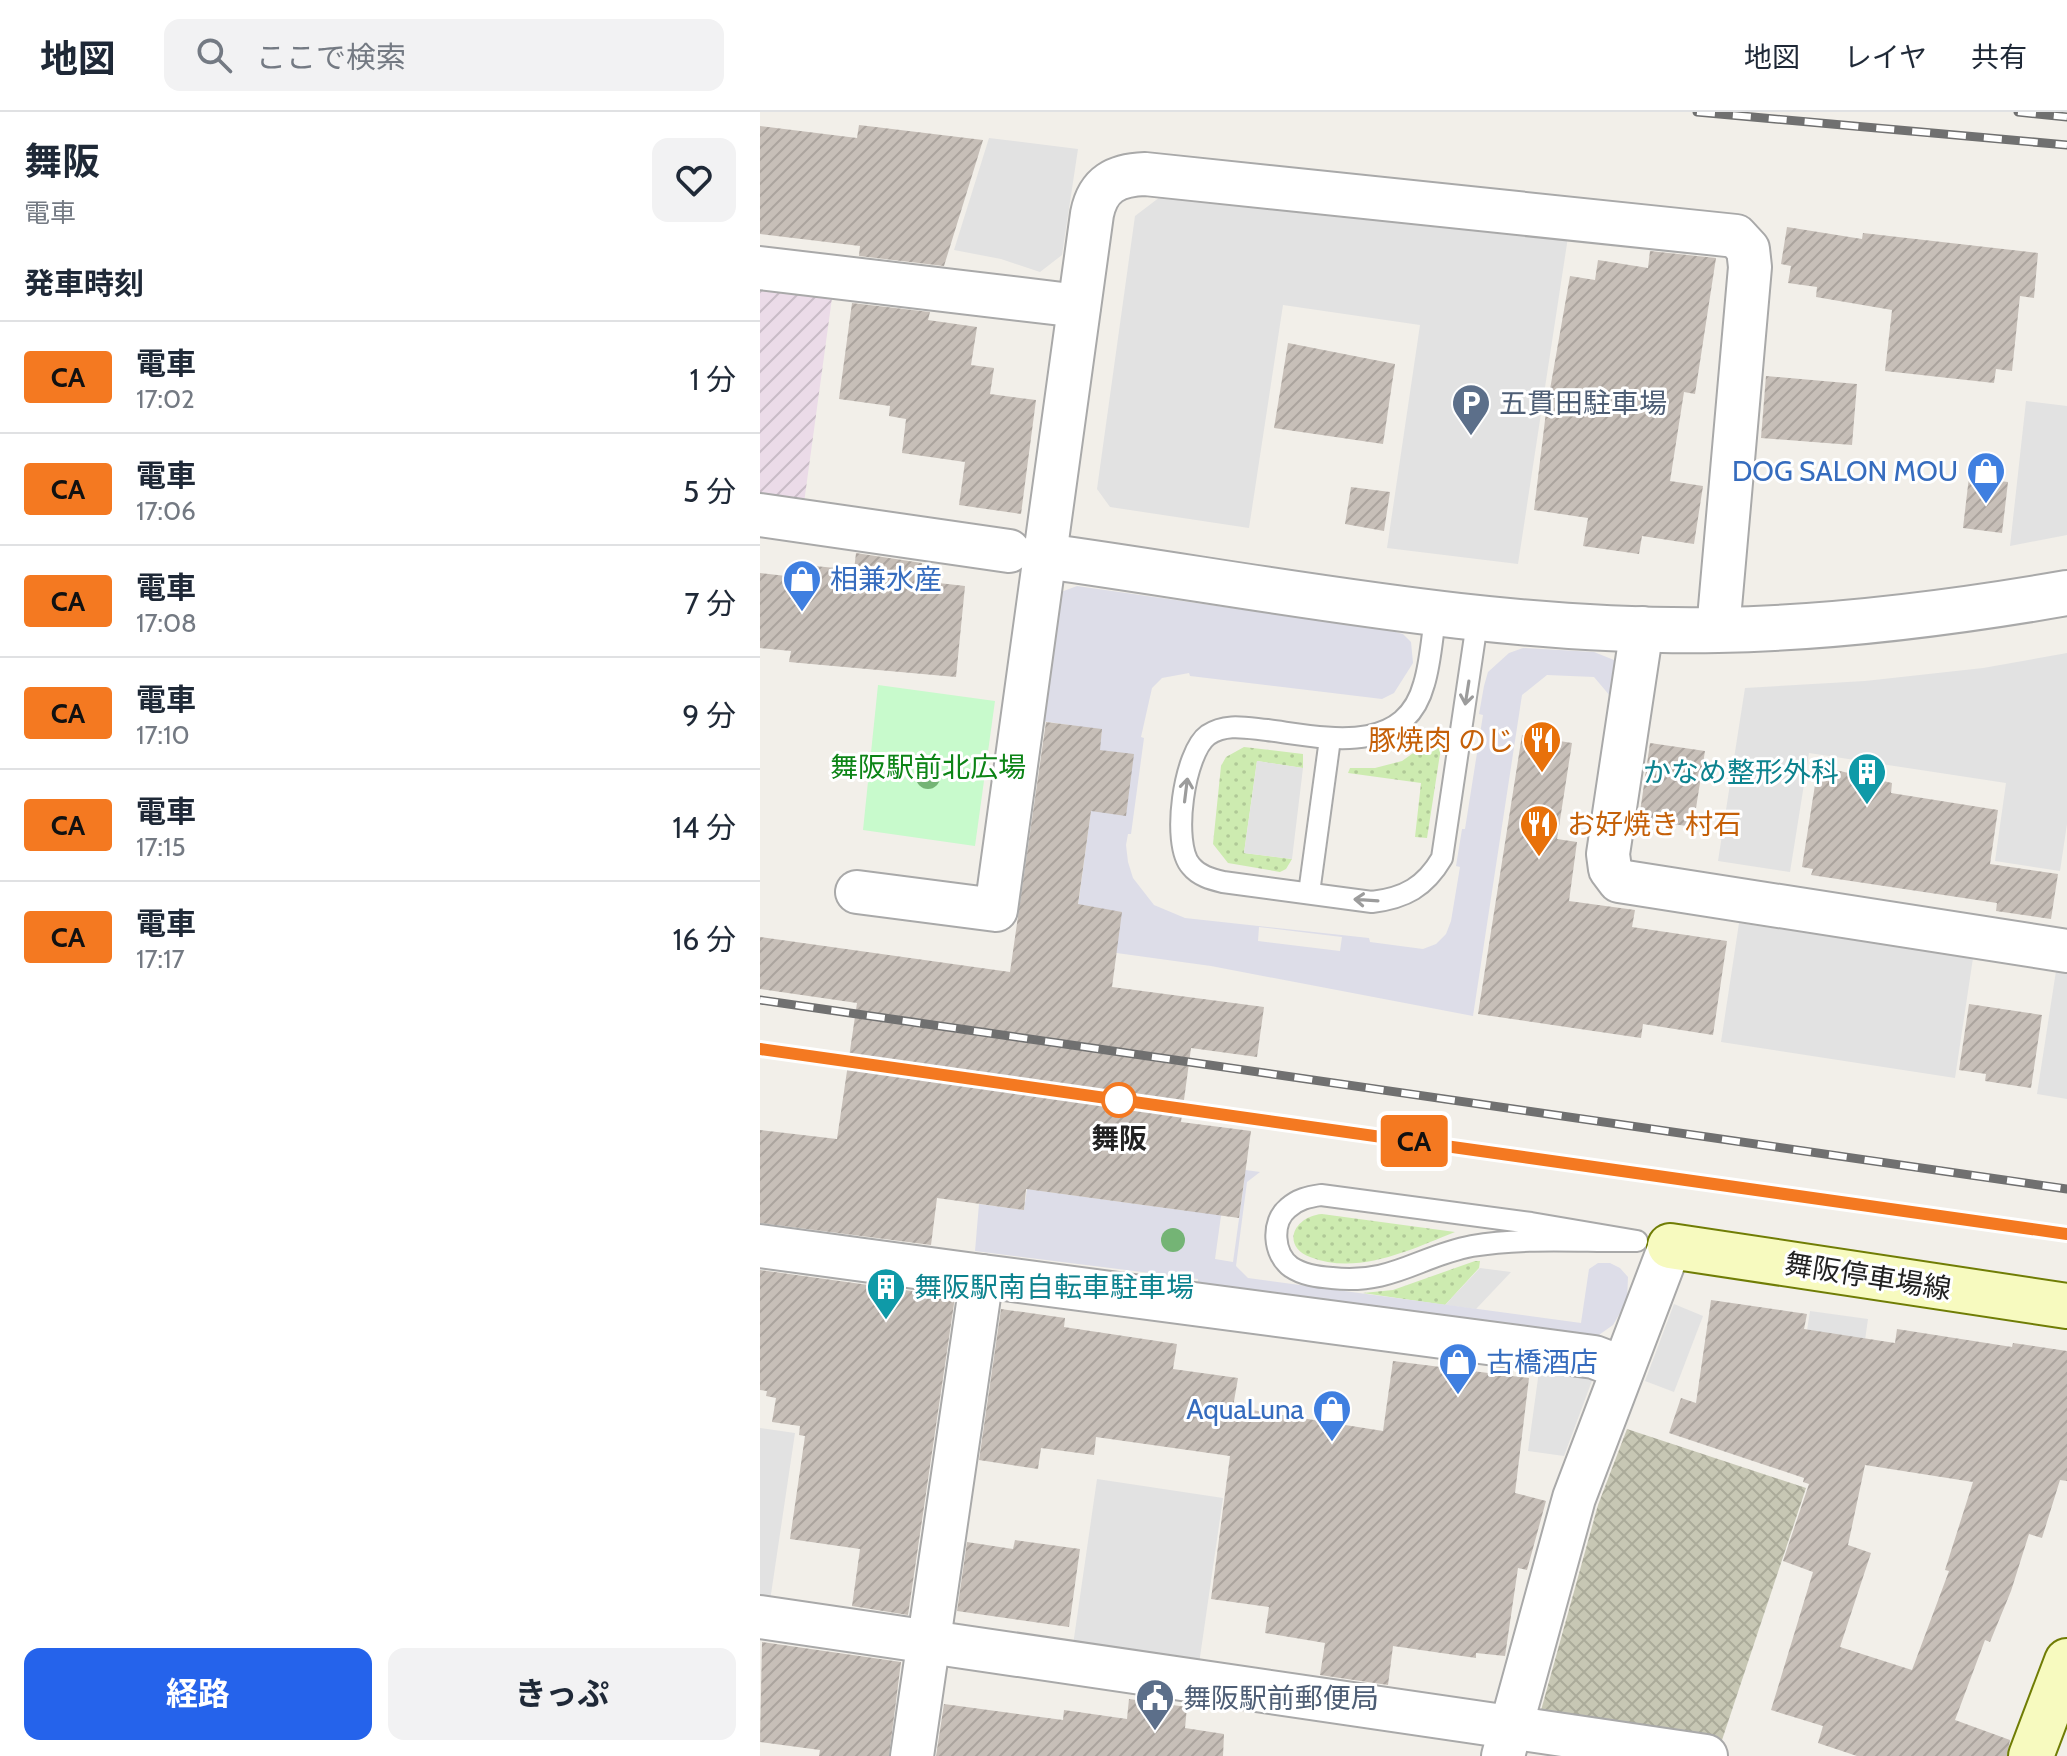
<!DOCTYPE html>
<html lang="ja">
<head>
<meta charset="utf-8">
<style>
	body { margin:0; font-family:Cabin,"Noto Sans JP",sans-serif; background:#f2f2f3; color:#1f2937; height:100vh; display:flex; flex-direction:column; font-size:30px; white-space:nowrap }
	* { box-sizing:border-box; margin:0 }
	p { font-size:26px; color:#747a83 }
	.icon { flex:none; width:44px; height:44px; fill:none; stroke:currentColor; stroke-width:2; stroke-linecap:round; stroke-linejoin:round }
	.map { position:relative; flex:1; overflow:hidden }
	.sheet { display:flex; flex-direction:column; background:#fff; width:760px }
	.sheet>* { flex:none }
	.badge { padding:0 16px; border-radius:6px; font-size:28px; line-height:52px }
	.map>.badge { position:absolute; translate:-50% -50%; box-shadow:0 0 0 4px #fff }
	h2 { padding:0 24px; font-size:30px; line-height:72px }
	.round { display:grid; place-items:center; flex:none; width:84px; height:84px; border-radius:16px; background:#f2f2f3 }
	.head { display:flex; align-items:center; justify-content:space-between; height:136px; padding:0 24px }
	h1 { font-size:38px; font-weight:700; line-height:60px }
	.action { display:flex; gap:16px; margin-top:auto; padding:16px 24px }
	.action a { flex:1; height:92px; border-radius:16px; background:#2563eb; color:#fff; font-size:32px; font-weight:700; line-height:92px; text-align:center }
	.action a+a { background:#f2f2f3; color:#1f2937 }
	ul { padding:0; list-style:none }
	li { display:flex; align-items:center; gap:24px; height:112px; padding:0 24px; border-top:2px solid #e0e1e3 }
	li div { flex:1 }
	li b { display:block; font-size:30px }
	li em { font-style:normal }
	li .badge { min-width:88px; font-weight:700; text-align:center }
	header { display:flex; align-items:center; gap:48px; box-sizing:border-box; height:112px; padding:0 40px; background:#fff; border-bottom:2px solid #e0e1e3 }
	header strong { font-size:38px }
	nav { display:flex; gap:44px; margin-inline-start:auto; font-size:28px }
	.search { width:560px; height:72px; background:#f2f2f3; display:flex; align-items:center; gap:20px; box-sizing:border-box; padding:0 28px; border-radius:16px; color:#747a83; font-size:30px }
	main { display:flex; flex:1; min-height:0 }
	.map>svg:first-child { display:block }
	.industrial { fill:url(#industrial-furrows) }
	.construction { fill:url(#construction-cross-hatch) }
	.grass { fill:url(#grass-dots) }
	.park { fill:#c8facc }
	.parking { fill:#e2e2e2 }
	.plaza { fill:#dddde8; fill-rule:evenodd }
	.building { fill:url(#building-hatch); fill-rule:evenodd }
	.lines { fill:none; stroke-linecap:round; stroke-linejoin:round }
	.service-casing { stroke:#a9a9a9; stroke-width:24 }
	.minor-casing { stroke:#a9a9a9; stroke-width:46 }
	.tertiary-casing { stroke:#a9a9a9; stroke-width:48 }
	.secondary-casing { stroke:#707d05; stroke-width:48 }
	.service { stroke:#fff; stroke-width:20 }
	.minor { stroke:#fff; stroke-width:42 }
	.tertiary { stroke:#fff; stroke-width:44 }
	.secondary { stroke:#f7fabf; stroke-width:44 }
	.rail-casing { stroke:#707070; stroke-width:9 }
	.rail { stroke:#fff; stroke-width:6; stroke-dasharray:18; stroke-linecap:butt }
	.tree { fill:#74b475 }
	.oneway { stroke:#9c9c9c }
	.line-casing { stroke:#fff; stroke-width:18 }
	.line { stroke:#f47921; stroke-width:12 }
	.stop-dot { fill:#fff; stroke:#f47921; stroke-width:4 }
	.labels { text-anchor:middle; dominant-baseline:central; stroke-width:6; stroke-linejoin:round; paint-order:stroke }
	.service-label { font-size:28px; fill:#4e5e75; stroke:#fff; text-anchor:start }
	.shop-label { font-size:28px; fill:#366cbe; stroke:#fff; text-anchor:end }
	.food-label { font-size:28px; fill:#c56008; stroke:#fff; text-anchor:end }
	.park-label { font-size:28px; fill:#0c8416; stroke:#fff }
	.culture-label { font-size:28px; fill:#0d838f; stroke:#fff; text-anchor:end }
	.stop-label { font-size:28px; font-weight:bold; fill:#222; stroke:#fff }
	.street-label { font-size:28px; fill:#222; stroke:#fff }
</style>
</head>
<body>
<header>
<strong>地図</strong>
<div class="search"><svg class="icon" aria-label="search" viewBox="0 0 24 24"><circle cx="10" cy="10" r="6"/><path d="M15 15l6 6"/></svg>ここで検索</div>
<nav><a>地図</a><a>レイヤ</a><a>共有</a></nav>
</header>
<main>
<section class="sheet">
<div class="head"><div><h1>舞阪</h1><p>電車</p></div><a class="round"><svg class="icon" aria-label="heart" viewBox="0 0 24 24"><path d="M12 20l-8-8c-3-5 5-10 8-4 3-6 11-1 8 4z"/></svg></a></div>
<h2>発車時刻</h2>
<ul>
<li><span class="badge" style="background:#f47921;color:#111">CA</span><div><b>電車</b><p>17:02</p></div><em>1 分</em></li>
<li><span class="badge" style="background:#f47921;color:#111">CA</span><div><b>電車</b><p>17:06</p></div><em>5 分</em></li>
<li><span class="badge" style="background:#f47921;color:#111">CA</span><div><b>電車</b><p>17:08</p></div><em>7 分</em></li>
<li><span class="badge" style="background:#f47921;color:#111">CA</span><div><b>電車</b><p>17:10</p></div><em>9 分</em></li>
<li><span class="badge" style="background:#f47921;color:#111">CA</span><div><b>電車</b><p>17:15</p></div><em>14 分</em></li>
<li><span class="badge" style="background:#f47921;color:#111">CA</span><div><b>電車</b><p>17:17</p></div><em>16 分</em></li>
</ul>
<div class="action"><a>経路</a><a>きっぷ</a></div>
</section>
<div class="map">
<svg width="1307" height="1644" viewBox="0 0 1307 1644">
	<defs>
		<pattern id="industrial-furrows" width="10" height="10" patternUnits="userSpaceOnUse" patternTransform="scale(2)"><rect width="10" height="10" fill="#ebdbe8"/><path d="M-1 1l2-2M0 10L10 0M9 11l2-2" fill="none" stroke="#c9bcc7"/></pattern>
		<pattern id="construction-cross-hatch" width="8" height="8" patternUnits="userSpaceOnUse" patternTransform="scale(2)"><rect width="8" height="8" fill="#c7c7b4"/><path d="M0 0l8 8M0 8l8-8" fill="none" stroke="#abab9a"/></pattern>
		<pattern id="grass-dots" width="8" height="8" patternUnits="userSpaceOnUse" patternTransform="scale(2)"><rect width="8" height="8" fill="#cdebb0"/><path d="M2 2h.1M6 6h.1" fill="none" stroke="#b0c997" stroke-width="1.8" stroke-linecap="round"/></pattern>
		<pattern id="building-hatch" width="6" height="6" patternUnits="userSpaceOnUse" patternTransform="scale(2)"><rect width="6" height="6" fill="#c7bfb8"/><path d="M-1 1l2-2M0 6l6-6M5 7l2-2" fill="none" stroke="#aba49e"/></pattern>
	</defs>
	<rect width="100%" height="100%" fill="#f2efe9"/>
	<!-- industrial -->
	<path class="industrial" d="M0,177L72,186L43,398L0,391Z"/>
	<!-- construction -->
	<path class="construction" d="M867,1317L1046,1376L962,1628L780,1602L838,1393Z"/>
	<!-- grass -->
	<g class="grass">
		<path d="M677,624L682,629L667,726L655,725L661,671L588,661L590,656H615L642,649Z"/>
		<path d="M484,635L543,642V656L497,649L484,741L532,747L526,757L520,760L468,751L453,732L461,654L466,645Z"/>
		<path d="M562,1102L695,1120C652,1137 598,1164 550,1145C520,1133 535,1104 562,1102Z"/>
		<path d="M715,1149H720L719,1156L685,1193L603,1181L633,1178Z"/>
	</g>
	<!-- park -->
	<path class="park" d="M118,573L235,589L215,734L103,718Z"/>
	<!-- parking -->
	<g class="parking">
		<path d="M229,26L318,37L302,143L280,160L241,147L194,138Z"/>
		<path d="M400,85L808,125L758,452L627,436L660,213L523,193L489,416L350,395L337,377L375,104Z"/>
		<path d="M1266,289L1307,294V423L1250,434Z"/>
		<path d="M1307,541V712L1300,759L1235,749L1246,671L1049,641L1030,760L958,749L985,576L1105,569L1223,556Z"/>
		<path d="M497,649L543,656L532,747L484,741Z"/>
		<path d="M979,811L1213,846L1195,966L961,930Z"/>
		<path d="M1296,859L1307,860V987L1277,982Z"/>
		<path d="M720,1156L751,1160L716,1197L685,1193Z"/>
		<path d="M914,1192L943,1204L914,1280L885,1269Z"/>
		<path d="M1050,1199L1108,1207L1096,1292L1037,1283Z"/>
		<path d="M779,1259L833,1266L804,1344L768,1339Z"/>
		<path d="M0,1316L35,1321L10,1489L0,1487Z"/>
		<path d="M337,1367L463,1386L439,1552L313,1533Z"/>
	</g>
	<!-- plaza -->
	<g class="plaza">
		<path d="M317,474L632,519L643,522L651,530L653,551L634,581L622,587L430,564L429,561L402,566L392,576L381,625L384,626L371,722H368L366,733L368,750L373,766L394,793L425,806L609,826L610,830L663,837L676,832L686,822L691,809L700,755L696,754L702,717H705L723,603L719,602L724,574L728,560L749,541L763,536L834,540L854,548L859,558L856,591L834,565L787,563L762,583L713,904L451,854L313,835L359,822L361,800L318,794L342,618L282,609L301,480ZM499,815L582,825L580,839L498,829Z"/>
		<path d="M435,1051L500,1060L487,1070L476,1154L488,1166L821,1211L829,1157L838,1151H850L860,1156L868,1165L867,1189L853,1213L836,1225L438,1170V1167L215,1139L219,1092L264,1098L267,1077L428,1099ZM466,1068L484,1071L473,1150L455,1147Z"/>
	</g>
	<!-- building -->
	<g class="building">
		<path d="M99,13L223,28L184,154L99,144L100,134L0,122V14L97,26Z"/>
		<path d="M1027,115L1102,127L1103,121L1278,141L1274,186L1260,184L1252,259L1236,257L1234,271L1125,259L1132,198L1056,185L1057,175L1028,171L1031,154L1021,152Z"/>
		<path d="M890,139L956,146L935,282L924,280L910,369L943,374L934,432L882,424L879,442L823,434L828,406L774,398L786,300L810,164L835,168L838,148L888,156Z"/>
		<path d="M92,191L170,200L168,208L217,215L211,253L234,256L230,282L276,288L261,402L199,393L205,350L142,341L146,307L129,304L130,294L79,287Z"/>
		<path d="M528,231L635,252L623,332L514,316Z"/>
		<path d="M1006,264L1097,272L1092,333L1001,326Z"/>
		<path d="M1209,365L1248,370L1242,421L1203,416Z"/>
		<path d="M591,375L630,380L624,419L585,412Z"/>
		<path d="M96,441L162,451L161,469L205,474L196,565L29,550L31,539L0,536V461L35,465L36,452L94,458Z"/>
		<path d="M286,610L342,617L340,638L374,642L366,704L331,699L318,792L362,800L352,875L504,895L497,945L431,936L421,1010L491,1019L479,1106L266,1077L264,1098L177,1086L171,1133L0,1111V1018L77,1027L97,891L0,877V825L250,860Z"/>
		<path d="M762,623L812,631L797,727L817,730L809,789L875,798L872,815L967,829L953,923L883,912L881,926L718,902Z"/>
		<path d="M890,631L945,639L933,715L879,707Z"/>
		<path d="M1058,654L1132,671L1131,681L1238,698L1230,752L1298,762L1291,807L1236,799L1237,791L1051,763L1053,757L1042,755Z"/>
		<path d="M1209,892L1282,903L1271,976L1225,969L1226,962L1199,958Z"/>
		<path d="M0,1158L195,1185L148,1503L92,1494L100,1437L30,1427L45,1324L39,1323L40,1314L12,1310L16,1286L6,1284L7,1279L0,1278Z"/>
		<path d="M951,1188L1047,1202L1044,1217L1135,1231L1137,1217L1252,1235L1253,1231L1307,1239V1369L1300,1368L1282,1426L1269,1422L1251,1479L1230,1530L1225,1528L1195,1608L1250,1628L1247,1644H1097L1058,1631L1063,1614L1011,1598L1053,1460L1023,1449L1049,1372L1043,1370L1044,1366L909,1321L921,1286L936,1291ZM1105,1353L1213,1370L1185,1458L1189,1459L1152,1558L1080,1535L1111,1441L1088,1433Z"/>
		<path d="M241,1197L305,1206L304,1215L417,1232L413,1257L478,1266L473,1295L623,1319L633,1249L769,1266L755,1381L786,1389L767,1458L758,1456L745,1544L716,1541V1546L633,1534L628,1573L560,1563L565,1531L505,1521L509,1495L451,1487L470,1344L336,1325L334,1343L281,1336L278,1357L219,1348Z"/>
		<path d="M255,1428L320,1437L309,1515L197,1499L207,1430L253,1437Z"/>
		<path d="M2,1530L141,1550L129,1644H59L60,1638L0,1630Z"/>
		<path d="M369,1587L427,1595L425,1616L464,1622L463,1644H176L184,1592L303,1608L304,1598L367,1607Z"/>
	</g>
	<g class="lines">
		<!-- service casing -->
		<g class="service-casing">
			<g id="service">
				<path d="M676,500C672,523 671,549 664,572C644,646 562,625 507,618C486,616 466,611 448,623C424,640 411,732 431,754C439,764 451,767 463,770L612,790C645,786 665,775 682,746L718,504"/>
				<path d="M549,781L570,627"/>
				<path d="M561,1083L771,1111L877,1129C823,1130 765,1125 712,1134C659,1144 631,1173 572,1166C557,1165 543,1163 531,1155C513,1142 511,1110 528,1096C538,1087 548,1085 561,1083Z"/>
			</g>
		</g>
		<!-- minor casing -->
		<g class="minor-casing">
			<g id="minor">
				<path d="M0,156L319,194"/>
				<path d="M0,403L249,439"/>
				<path d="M882,516L848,742L850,757L859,769L1307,839"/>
				<path d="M97,780L236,798L332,102C338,72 356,63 385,62L976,124L988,137L990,155L958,518"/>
				<path d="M0,1134L222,1164L152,1644"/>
				<path d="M222,1164L834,1245L863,1256"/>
				<path d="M0,1505L946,1644"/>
				<path d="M743,1644L814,1386L910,1134"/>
			</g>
		</g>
		<!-- tertiary casing -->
		<g class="tertiary-casing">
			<path id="tertiary" d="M285,444C507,475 733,522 958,518C1075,516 1192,501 1307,481"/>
		</g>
		<!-- secondary casing -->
		<g class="secondary-casing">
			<g id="secondary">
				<path d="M910,1134L1307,1194"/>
				<path d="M1271,1644L1307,1549"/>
			</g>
		</g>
		<!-- service -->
		<use href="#service" class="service"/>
		<!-- minor -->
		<use href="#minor" class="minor"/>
		<!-- tertiary -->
		<use href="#tertiary" class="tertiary"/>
		<!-- secondary -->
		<use href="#secondary" class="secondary"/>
		<!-- rail casing -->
		<g class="rail-casing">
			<g id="rail">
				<path d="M937,0L1307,33"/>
				<path d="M1258,0L1307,5"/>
				<path d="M0,888L1307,1077"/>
				<path d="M0,937L1307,1122"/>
			</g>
		</g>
		<!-- rail -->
		<use href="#rail" class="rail"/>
	</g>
	<!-- trees -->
	<g class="tree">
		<circle cx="168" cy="665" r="12"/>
		<circle cx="413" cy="1128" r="12"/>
	</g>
	<!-- one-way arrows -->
	<defs><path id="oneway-shaft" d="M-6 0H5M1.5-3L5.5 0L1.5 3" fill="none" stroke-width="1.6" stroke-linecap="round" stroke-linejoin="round" transform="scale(2)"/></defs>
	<g class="oneway">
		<use href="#oneway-shaft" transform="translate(707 581) rotate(99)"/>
		<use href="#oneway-shaft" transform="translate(426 678) rotate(-83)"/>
		<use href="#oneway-shaft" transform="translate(606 788) rotate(-176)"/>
	</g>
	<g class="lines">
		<!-- line casing -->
		<g class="line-casing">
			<path id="line" d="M0,937L1307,1122"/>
		</g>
		<!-- line -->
		<use href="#line" class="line"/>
	</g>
	<!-- icons -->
	<defs>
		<g id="parking-pin" transform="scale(2)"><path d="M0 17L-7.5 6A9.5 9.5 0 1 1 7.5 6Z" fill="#5c6f8a" stroke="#fff"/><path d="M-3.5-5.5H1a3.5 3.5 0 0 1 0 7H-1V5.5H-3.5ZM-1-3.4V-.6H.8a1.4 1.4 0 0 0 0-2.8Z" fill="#fff"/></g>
		<g id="shop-pin" transform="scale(2)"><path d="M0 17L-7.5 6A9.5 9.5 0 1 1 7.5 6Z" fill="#3f7fe0" stroke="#fff"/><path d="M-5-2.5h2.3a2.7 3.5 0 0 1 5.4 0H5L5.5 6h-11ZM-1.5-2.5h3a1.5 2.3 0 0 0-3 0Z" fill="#fff"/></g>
		<g id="restaurant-pin" transform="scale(2)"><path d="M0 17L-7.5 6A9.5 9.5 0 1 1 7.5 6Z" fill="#e8710a" stroke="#fff"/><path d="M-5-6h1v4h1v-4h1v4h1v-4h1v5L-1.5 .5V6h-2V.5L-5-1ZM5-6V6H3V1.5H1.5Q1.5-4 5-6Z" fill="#fff"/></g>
		<g id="building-pin" transform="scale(2)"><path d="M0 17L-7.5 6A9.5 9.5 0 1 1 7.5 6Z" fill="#0f9aa8" stroke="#fff"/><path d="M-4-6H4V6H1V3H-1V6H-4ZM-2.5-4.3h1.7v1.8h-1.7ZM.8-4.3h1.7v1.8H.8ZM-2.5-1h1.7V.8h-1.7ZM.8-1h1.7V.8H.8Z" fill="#fff"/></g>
		<g id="civic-pin" transform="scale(2)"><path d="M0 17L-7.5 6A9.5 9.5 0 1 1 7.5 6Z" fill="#5c6f8a" stroke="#fff"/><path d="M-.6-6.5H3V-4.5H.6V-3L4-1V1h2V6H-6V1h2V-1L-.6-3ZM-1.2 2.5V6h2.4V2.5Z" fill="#fff"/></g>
	</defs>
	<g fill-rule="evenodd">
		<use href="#parking-pin" x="711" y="291"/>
		<use href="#shop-pin" x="1226" y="359"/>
		<use href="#shop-pin" x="42" y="467"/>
		<use href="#restaurant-pin" x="782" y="628"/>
		<use href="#building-pin" x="1107" y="660"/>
		<use href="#restaurant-pin" x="779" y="712"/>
		<use href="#building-pin" x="126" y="1175"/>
		<use href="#shop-pin" x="698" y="1250"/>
		<use href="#shop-pin" x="572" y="1297"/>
		<use href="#civic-pin" x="395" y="1586"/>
	</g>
	<!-- markers -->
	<circle class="stop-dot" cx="359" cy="988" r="16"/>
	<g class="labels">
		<!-- service labels -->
		<g class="service-label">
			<text x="739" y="291">五貫田駐車場</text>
			<text x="423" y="1586">舞阪駅前郵便局</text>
		</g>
		<!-- shop labels -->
		<g class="shop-label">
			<text x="1198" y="359">DOG SALON MOU</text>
			<text x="70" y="467" text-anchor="start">相兼水産</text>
			<text x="726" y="1250" text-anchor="start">古橋酒店</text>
			<text x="544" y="1297">AquaLuna</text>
		</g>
		<!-- food labels -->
		<g class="food-label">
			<text x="754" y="628">豚焼肉 のじ</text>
			<text x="807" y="712" text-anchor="start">お好焼き 村石</text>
		</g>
		<!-- park labels -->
		<g class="park-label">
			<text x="168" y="655">舞阪駅前北広場</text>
		</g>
		<!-- culture labels -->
		<g class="culture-label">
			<text x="1079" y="660">かなめ整形外科</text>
			<text x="154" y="1175" text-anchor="start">舞阪駅南自転車駐車場</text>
		</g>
		<!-- stop labels -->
		<g class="stop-label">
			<text x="359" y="1026">舞阪</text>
		</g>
		<!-- street labels -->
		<g class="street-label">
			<text transform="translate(1108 1164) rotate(9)">舞阪停車場線</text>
		</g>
	</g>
</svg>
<b class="badge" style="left:654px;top:1029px;background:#f47921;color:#111">CA</b>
</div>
</main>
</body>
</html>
